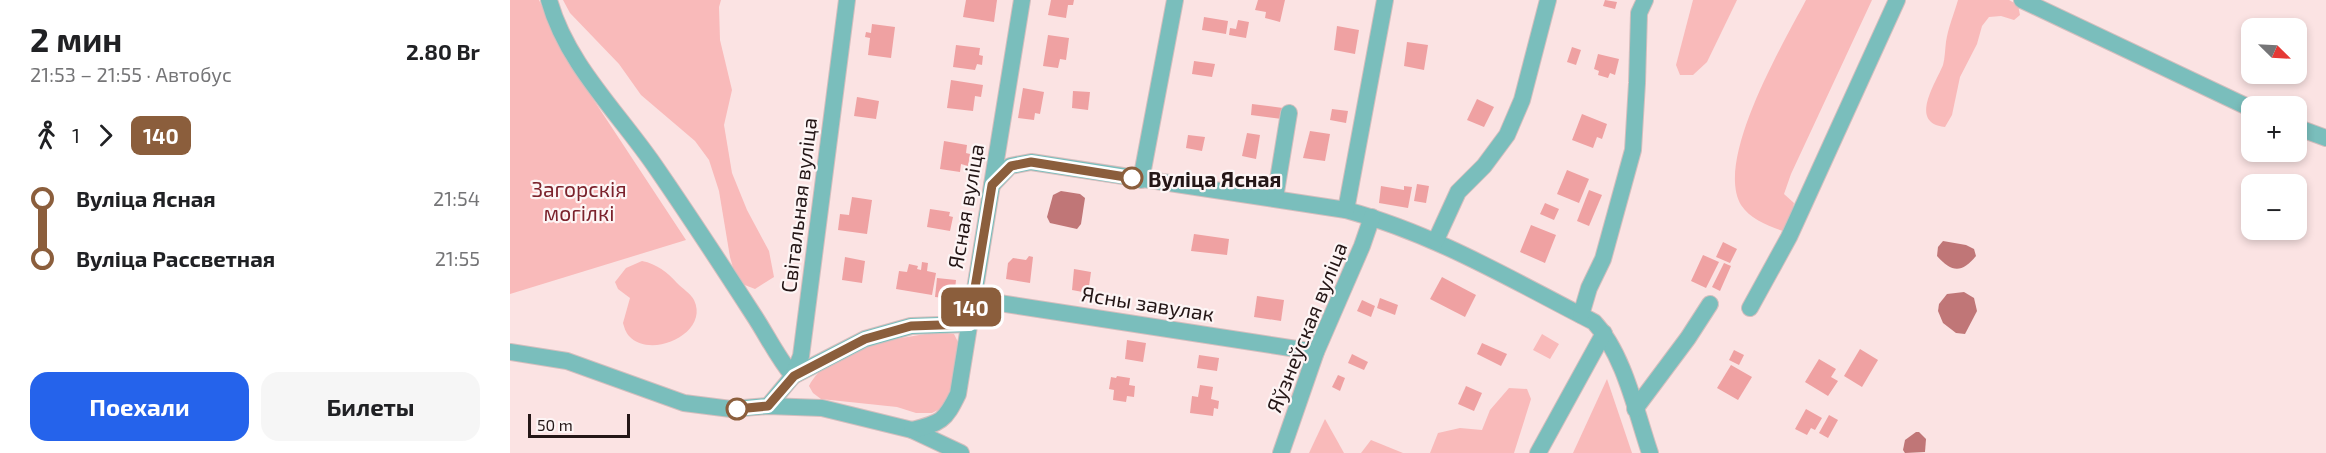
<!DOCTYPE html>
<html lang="ru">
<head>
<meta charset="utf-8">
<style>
	body { margin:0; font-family:"Exo 2",sans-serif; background:#f6f6f6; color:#202124; height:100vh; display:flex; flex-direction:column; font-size:22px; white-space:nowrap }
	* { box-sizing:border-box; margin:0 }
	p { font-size:20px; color:#757577 }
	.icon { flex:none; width:33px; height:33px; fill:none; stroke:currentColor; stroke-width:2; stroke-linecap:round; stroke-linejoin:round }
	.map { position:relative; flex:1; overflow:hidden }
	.panel { display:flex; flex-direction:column; background:#fff; width:510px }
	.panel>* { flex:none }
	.badge { padding:0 12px; border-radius:9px; font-size:21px; line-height:39px }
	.needle { width:39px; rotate:114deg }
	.controls { position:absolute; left:1731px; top:18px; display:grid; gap:12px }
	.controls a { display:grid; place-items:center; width:66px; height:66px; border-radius:12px; background:#fff; box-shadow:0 3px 9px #0003; font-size:30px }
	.scale { position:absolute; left:18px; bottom:15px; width:102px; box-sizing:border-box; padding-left:6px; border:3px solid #241616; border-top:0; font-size:16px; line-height:21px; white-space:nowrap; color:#241616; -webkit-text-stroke:4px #fdf5f5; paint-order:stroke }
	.map>.badge { position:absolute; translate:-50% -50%; box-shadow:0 0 0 3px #fff }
	.legs { display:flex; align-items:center; gap:9px; height:66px; padding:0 30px; font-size:20px }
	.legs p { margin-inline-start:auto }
	.summary { display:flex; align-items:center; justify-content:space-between; height:102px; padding:0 30px }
	h1 { font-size:33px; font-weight:700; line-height:45px }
	.cta { display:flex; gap:12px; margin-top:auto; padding:12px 30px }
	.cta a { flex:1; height:69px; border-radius:18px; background:#2563eb; color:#fff; font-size:24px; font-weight:700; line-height:69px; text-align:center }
	.cta a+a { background:#f6f6f6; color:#202124 }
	ul { padding:0 30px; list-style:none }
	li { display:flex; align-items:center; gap:21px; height:60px; font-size:22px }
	li i { display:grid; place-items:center; width:9px; height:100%; margin:0 8px; background:currentColor }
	li i::after { content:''; width:15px; height:15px; margin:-8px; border:4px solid; border-radius:50%; background:#fff }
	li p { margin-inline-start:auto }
	li:first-child i { background:linear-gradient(#0000 50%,currentColor 0) }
	li:last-child i { background:linear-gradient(currentColor 50%,#0000 0) }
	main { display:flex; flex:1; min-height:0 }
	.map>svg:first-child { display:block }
	.green { fill:#f9baba }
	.water { fill:#c07677 }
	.building { fill:#efa1a2 }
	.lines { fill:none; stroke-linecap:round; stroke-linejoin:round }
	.minor-casing { stroke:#d4bebe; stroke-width:18 }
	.minor { stroke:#7abebc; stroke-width:16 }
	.line-1-casing { stroke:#fff; stroke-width:14 }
	.line-1 { stroke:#8b5e3c; stroke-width:9 }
	.stop-1-dot { fill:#fff; stroke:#8b5e3c; stroke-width:3 }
	.labels { text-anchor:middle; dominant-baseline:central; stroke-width:4.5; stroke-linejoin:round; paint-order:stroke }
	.stop-label { font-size:21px; font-weight:bold; fill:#241616; stroke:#fdf5f5; text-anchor:start }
	.park-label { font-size:21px; fill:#7b222c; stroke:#fdf5f5 }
	.street-label { font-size:21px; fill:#241616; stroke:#fdf5f5 }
</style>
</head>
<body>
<main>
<section class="panel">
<div class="summary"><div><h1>2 мин</h1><p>21:53 – 21:55 · Автобус</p></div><b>2.80 Br</b></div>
<div class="legs"><svg class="icon" aria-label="walk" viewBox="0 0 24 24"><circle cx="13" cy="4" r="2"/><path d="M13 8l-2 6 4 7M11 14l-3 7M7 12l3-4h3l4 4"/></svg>1<svg class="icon" aria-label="forward" viewBox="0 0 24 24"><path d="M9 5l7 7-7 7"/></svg><b class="badge" style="background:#8b5e3c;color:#fff">140</b></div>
<ul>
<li><i style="color:#8b5e3c"></i><b>Вуліца Ясная</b><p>21:54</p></li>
<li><i style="color:#8b5e3c"></i><b>Вуліца Рассветная</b><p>21:55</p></li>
</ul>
<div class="cta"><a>Поехали</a><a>Билеты</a></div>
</section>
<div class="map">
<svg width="1816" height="453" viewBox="0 0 1816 453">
	<rect width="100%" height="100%" fill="#fbe3e3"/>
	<!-- green -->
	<g class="green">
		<path d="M0,0H29L58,61L176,240L0,294Z"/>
		<path d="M53,0H211L209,7L210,40L222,90L214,125L222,173L237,210L259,251L264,277L245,289L227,282L220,257L209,191L199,160L185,141L131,95L109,64L60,13Z"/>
		<path d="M1183,0H1227L1197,62L1183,75H1170L1166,65Z"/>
		<path d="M1296,0H1362L1281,174L1274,194L1284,203L1280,223L1273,231C1258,226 1240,219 1231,205C1204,160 1274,42 1296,0Z"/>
		<path d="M1448,0H1499L1508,5L1510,15L1504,20L1491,16L1479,17L1472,26L1467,44L1450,77L1442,115L1435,127C1398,123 1426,83 1433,65C1435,58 1435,49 1436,42C1438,28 1444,14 1448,0Z"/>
		<path d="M132,261C147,264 157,272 167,283C172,288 181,294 184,300C200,333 141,360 119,336C116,333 114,327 113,323L120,298L108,289L105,282L116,268Z"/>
		<path d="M427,332L444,334L449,344L439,399L434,407L422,413H406L387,407L311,399L303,393L299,386C320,346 387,339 427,332Z"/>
		<path d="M1032,334L1049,344L1040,359L1023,350Z"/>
		<path d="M1097,379L1122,453H1063Z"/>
		<path d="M999,388L1017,389L1021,399L1004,453H920L928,433L950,428L972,430L980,410Z"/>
		<path d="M815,419L834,453H799Z"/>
		<path d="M861,440L893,453H851Z"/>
	</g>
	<!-- water -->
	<g class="water">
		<path d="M551,191L570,194L575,198L571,224L567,229L540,223L537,217L543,195Z"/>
		<path d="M1433,241L1456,245L1464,249L1466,256C1452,273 1442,273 1427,256L1428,247Z"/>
		<path d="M1454,292L1464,298L1467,311L1455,334L1446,333L1433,323L1428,311L1429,304L1437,294Z"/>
		<path d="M1406,432H1409L1416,439L1415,452L1395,453L1393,450L1395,440Z"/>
	</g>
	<!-- building -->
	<g class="building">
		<path d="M456,0H487L484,22L453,17Z"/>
		<path d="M541,0H564L563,5H558L556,18L538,15Z"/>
		<path d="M748,0H775L770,22L755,18L756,12L745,10Z"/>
		<path d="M1095,0L1107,2L1105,9L1093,6Z"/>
		<path d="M694,17L718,21L716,34L692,30Z"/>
		<path d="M728,20L739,22L736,38L719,35L720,28L726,29Z"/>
		<path d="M362,24L385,27L381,58L358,55L360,38L355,37L356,32L361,33Z"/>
		<path d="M827,26L849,30L845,54L824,50Z"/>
		<path d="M538,35L559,38L556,60L550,59L548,68L533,66Z"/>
		<path d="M897,42L918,45L914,70L894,66Z"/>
		<path d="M446,45L470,48L469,55L473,56L472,65L467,64L465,70L443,67Z"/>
		<path d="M1062,47L1071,50L1066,65L1057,62Z"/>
		<path d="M1088,54L1109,59L1105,75L1100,73L1098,78L1088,75L1089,71L1084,69Z"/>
		<path d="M684,61L705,64L702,77L682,74Z"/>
		<path d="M441,80L473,85L471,97L465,96L463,111L437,108Z"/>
		<path d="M513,88L534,92L530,114L525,113L524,120L508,118Z"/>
		<path d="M563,91L580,92L578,110L562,108Z"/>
		<path d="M347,97L369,101L366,119L344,116Z"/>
		<path d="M967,99L984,107L974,127L957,120Z"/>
		<path d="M742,104L773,108L772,119L741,115Z"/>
		<path d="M822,109L838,111L836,123L820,120Z"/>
		<path d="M1072,114L1097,124L1092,139L1087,137L1083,148L1062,140Z"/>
		<path d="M800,131L820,134L815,161L793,158Z"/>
		<path d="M737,133L750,135L746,159L732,156Z"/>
		<path d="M678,135L695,137L692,151L676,148Z"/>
		<path d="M434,141L457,145L456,153L460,154L458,166L451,164L450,172L430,169Z"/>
		<path d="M1057,170L1079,179L1069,203L1047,194Z"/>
		<path d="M907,184L919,186L916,203L904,201Z"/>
		<path d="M871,186L894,190V186L902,187L898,208L869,203Z"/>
		<path d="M1079,190L1092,195L1079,226L1067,221Z"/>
		<path d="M342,197L362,200L357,234L328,230L330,214L339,215Z"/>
		<path d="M1035,203L1049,209L1044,220L1030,214Z"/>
		<path d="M420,209L440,212L439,216L443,217L440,231L417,227Z"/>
		<path d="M1021,225L1046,235L1035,263L1010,252Z"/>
		<path d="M684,234L719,239L717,255L681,251Z"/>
		<path d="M1213,242L1227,249L1220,263L1206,257Z"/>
		<path d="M1193,255L1209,262L1196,288L1181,281Z"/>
		<path d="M519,256L523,257L520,283L496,279L498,263L503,258L516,260Z"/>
		<path d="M335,257L355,261L352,283L332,280Z"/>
		<path d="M412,262L418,263L417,271L426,273L422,295L386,289L389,271L397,272L399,264L408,266L407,269L411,270Z"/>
		<path d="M1214,263L1221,266L1210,291L1202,287Z"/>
		<path d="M564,269L581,272L578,293L562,290Z"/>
		<path d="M932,277L966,295L955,317L920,299Z"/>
		<path d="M427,278L446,280L444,299L425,297Z"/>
		<path d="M747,296L774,300L771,321L744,317Z"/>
		<path d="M870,298L888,305L885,315L867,308Z"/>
		<path d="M852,300L865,306L861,317L847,311Z"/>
		<path d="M617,340L636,343L633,362L615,359Z"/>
		<path d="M972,343L997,354L991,366L967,354Z"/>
		<path d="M1350,349L1368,360L1352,387L1334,376Z"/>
		<path d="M1224,350L1234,355L1229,365L1219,360Z"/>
		<path d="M842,354L858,362L854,370L838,363Z"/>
		<path d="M689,355L709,358L707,371L687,368Z"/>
		<path d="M1309,359L1326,369L1321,377L1328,381L1318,396L1295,382Z"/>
		<path d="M1221,365L1242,377L1228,400L1207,388Z"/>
		<path d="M828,375L835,378L830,391L822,387Z"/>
		<path d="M607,376L620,378L619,385L625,386L624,397L617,396L616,402L603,400L604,390L599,389L601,377L606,378Z"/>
		<path d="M690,385L703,387L701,399L709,401L708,409L704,408L703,416L680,413L682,396L688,397Z"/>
		<path d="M956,386L972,393L964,411L948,404Z"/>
		<path d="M1296,409L1312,418L1305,430L1301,428L1297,435L1285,429Z"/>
		<path d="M1319,415L1328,420L1318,438L1309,433Z"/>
	</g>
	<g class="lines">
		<!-- minor casing -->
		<g class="minor-casing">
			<g id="minor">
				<path d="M39,0C57,65 110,114 147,169C180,217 212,266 243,314C257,335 267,357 283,376L355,339L401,326L459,324"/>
				<path d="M1512,0L1742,109"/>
				<path d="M1786,127L1816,138"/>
				<path d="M631,180L665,0"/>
				<path d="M482,185L500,166L521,162L836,210C925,234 1002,280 1084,322C1114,354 1126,412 1140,453"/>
				<path d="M765,198L779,113"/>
				<path d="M836,210L875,0"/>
				<path d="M926,240L948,192L974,166L997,135L1012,100L1038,0"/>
				<path d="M463,299L806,352"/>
				<path d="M1240,308L1279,237L1387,0"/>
				<path d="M1071,315L1079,288L1093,259L1123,150L1127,83L1129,13L1135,0"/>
				<path d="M0,352L57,361L174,403L221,409L258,406L312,408L402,430L451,453"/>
				<path d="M258,406L283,376L291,356L337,0"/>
				<path d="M1125,409L1178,338L1200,304"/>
				<path d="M402,430C431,423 435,421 448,394L512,0"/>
				<path d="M771,453L806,352L852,246L862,217"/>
				<path d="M1028,453L1094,333"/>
			</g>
		</g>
		<!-- minor -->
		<use href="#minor" class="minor"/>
	</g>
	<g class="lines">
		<!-- line-1 casing -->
		<g class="line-1-casing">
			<path id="line-1" d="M227,409L258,406L284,376L355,339L401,326L459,324L482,185L501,166L521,162L622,178"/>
		</g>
		<!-- line-1 -->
		<use href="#line-1" class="line-1"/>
	</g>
	<!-- markers -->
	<g class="stop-1-dot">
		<circle cx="622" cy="178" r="10"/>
		<circle cx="227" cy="409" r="10"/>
	</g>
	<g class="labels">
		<!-- stop labels -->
		<g class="stop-label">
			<text x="638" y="178">Вуліца Ясная</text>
		</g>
		<!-- park labels -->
		<g class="park-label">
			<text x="69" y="188">Загорскія<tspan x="69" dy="24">могілкі</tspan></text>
		</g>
		<!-- street labels -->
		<g class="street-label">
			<text transform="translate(288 205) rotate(-83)">Світальная вуліца</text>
			<text transform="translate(455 206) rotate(-80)">Ясная вуліца</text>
			<text transform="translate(638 303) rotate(9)">Ясны завулак</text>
			<text transform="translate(796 327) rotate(-68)">Яўзнеўская вуліца</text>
		</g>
	</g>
</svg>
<div class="controls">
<a><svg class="needle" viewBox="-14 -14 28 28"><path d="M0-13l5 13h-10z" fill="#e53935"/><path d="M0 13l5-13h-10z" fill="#757577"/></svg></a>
<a>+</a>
<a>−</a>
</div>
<div class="scale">50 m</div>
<b class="badge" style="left:461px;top:307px;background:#8b5e3c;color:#fff">140</b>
</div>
</main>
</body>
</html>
